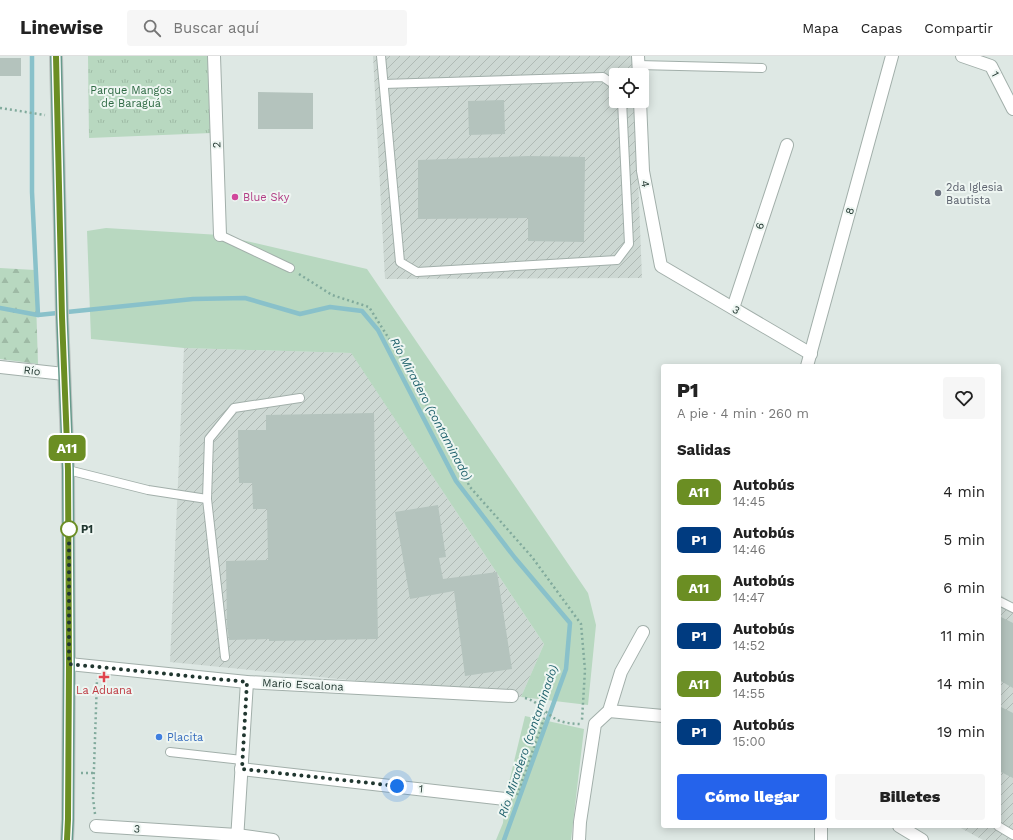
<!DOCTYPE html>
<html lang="es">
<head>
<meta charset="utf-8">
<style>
	body { margin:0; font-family:"Work Sans",sans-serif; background:#f6f6f6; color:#222; height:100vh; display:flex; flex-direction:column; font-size:15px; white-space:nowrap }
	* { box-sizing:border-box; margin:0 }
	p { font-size:13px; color:#767676 }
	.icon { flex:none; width:22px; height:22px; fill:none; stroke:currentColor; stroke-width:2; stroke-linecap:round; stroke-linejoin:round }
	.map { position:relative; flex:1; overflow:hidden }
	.panel { position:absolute; left:661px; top:308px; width:340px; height:464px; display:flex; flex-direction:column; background:#fff; border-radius:4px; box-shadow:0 2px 10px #0003 }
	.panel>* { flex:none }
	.badge { padding:0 8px; border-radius:6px; font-size:14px; line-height:26px }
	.tools { position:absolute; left:609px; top:12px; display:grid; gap:8px }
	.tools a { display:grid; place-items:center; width:40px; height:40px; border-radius:4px; background:#fff; box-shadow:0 2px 10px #0003; font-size:20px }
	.you { position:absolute; width:20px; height:20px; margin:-10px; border:3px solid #fff; border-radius:50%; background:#1a73e8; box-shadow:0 0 0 6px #1a73e833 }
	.map>.badge { position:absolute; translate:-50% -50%; box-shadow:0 0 0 2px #fff }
	h2 { padding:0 16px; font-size:15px; line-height:36px }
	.round { display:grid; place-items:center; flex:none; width:42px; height:42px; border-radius:4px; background:#f6f6f6 }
	.summary { display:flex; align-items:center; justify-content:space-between; height:68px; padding:0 16px }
	h1 { font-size:19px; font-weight:800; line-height:30px }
	.primary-button { display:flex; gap:8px; margin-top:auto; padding:8px 16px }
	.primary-button a { flex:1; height:46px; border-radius:4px; background:#2563eb; color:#fff; font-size:16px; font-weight:800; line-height:46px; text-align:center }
	.primary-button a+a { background:#f6f6f6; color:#222 }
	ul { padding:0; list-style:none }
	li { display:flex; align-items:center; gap:12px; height:48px; padding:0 16px }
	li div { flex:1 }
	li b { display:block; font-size:15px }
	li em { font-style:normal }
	li .badge { min-width:44px; font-weight:700; text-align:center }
	header { display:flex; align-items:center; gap:24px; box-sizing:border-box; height:56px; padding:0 20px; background:#fff; border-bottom:1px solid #e0e0e0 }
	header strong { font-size:19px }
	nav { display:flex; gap:22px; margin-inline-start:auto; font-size:14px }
	.search { width:280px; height:36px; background:#f6f6f6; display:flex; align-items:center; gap:10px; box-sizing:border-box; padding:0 14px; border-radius:4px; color:#767676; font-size:15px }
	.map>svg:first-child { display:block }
	.industrial { fill:url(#industrial-furrows) }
	.grass { fill:#b8d8c0 }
	.forest { fill:url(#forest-firs) }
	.park { fill:url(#park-tufts) }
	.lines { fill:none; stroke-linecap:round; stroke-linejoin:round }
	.stream { stroke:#89c1ca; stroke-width:4.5 }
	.building { fill:#b4c3bd }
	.lane-casing { stroke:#a2afaa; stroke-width:10 }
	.street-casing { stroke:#a2afaa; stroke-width:14 }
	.primary-casing { stroke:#bcc3c1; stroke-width:14 }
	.path { stroke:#81aa9c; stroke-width:2.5; stroke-dasharray:2 3; stroke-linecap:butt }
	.lane { stroke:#fff; stroke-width:8 }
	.street { stroke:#fff; stroke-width:12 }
	.primary { stroke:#669b8c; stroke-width:12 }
	.line-casing { stroke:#fff; stroke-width:9 }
	.line { stroke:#6b8e23; stroke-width:6 }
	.walk { stroke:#213730; stroke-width:4; stroke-dasharray:0 7.2 }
	.worship-dot { fill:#6b7280; stroke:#eef6f2; stroke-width:1.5 }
	.hotel-dot { fill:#d1479c; stroke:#eef6f2; stroke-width:1.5 }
	.stop-dot { fill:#fff; stroke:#6b8e23; stroke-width:2 }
	.health-dot { fill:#e0444e; stroke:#eef6f2; stroke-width:1.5 }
	.shop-dot { fill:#3f7fe0; stroke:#eef6f2; stroke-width:1.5 }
	.labels { text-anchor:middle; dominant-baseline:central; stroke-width:4; stroke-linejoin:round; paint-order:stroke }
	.street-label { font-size:11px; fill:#213730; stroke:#eef6f2 }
	.park-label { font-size:11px; fill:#2f6a44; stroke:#eef6f2 }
	.worship-label { font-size:11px; fill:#5b616d; stroke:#eef6f2; text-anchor:start }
	.hotel-label { font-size:11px; fill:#b23c85; stroke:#eef6f2; text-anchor:start }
	.stop-label { font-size:11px; font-weight:bold; fill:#213730; stroke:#eef6f2; text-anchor:start }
	.health-label { font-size:11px; fill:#be3a42; stroke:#eef6f2 }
	.shop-label { font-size:11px; fill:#366cbe; stroke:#eef6f2; text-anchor:start }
	.water-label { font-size:12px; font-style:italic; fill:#20626d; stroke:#eef6f2 }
</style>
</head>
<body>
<header>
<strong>Linewise</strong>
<div class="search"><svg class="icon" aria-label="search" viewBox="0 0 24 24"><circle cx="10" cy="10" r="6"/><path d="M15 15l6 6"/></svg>Buscar aquí</div>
<nav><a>Mapa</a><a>Capas</a><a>Compartir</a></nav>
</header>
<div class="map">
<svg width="1013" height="784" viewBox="0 0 1013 784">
	<defs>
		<pattern id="industrial-furrows" width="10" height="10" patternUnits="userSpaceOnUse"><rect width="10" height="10" fill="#cdd8d3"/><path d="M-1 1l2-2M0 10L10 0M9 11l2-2" fill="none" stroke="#b0bab5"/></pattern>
		<pattern id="forest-firs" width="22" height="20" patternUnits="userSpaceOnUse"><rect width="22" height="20" fill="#b8d8c0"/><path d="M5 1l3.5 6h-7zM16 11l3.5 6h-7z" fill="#9ebaa5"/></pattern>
		<pattern id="park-tufts" width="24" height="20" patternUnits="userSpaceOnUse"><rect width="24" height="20" fill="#b8d8c0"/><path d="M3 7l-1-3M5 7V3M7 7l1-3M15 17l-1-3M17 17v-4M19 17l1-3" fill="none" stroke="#9ebaa5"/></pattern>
	</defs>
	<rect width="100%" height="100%" fill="#dee8e4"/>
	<!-- industrial -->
	<g class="industrial">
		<path d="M373,0H633L634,19H616V45H635L642,222L385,223Z"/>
		<path d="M184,292L351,297L544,588L521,641L170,606Z"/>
		<path d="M999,538L1013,547V784H983L957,770H999Z"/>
	</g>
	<!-- grass -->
	<g class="grass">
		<path d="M106,172L220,179L367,213L588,537L596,569L588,649L521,641L544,588L351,297L184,292L91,283L87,175Z"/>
		<path d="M525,660L584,673L571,784H496L503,767L505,743Z"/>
	</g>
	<!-- forest -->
	<path class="forest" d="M0,212L35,214L38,308L0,303Z"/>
	<!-- park -->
	<path class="park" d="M88,0H208L212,77L89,82Z"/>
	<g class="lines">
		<!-- stream -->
		<g class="stream">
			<path d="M32,0V136L38,259"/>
			<path d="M0,252L38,259L193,243L245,242L300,258L330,251L362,255L378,274L456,425L515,502L570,567L566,613L504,784"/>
		</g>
	</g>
	<!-- building -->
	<g class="building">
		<rect x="0" y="2" width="21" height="18"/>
		<path d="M258,36L313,37V73H258Z"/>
		<path d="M504,44L505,78L469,79L468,45Z"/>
		<path d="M529,100L585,101L584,186L528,185V162L418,163V104Z"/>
		<path d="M374,357L378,583L269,585V583L229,584L227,569L226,505L268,504L267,453H253L252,427H239L238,374H266V359Z"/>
		<path d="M438,449L446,501L439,502L443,523L497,516L512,613L465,620L454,535L410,543L395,456Z"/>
		<path d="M999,560L1013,567V632L999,624Z"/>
		<path d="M999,650L1013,657V722L999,715Z"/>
	</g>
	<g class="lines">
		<!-- lane casing -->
		<g class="lane-casing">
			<g id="lane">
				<path d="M381,0L400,206L417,216L617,204L629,188L622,45"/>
				<path d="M638,9L762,12"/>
				<path d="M384,28L603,21L616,30"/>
				<path d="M220,179L290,212"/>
				<path d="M68,414L148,434L207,443"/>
				<path d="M999,545L1013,552"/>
				<path d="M225,601L207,443L209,383L234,352L300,342"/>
				<path d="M170,696L242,704"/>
				<path d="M998,770L1013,779"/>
			</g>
		</g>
		<!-- street casing -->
		<g class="street-casing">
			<g id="street">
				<path d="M214,0L220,179"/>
				<path d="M638,0L639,19"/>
				<path d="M962,0L991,10L1013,53"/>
				<path d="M640,45L643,115L661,210L811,298"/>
				<path d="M733,252L787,89"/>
				<path d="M807,310L892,0"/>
				<path d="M0,311L64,318"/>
				<path d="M69,608L247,626L512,640"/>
				<path d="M609,655L663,660"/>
				<path d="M241,713L505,743"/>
				<path d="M96,770L237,779L273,784"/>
				<path d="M899,770L922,784"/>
				<path d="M237,784L247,626"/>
				<path d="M579,784L580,766L595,668L609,655L621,616L643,576"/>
				<path d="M821,784V770"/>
			</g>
		</g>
		<!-- primary casing -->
		<g class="primary-casing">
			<path id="primary" d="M56,0L62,261L68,414L69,608L68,763L67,784"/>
		</g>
		<!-- path -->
		<g class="path">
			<path d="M0,52L45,59"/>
			<path d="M299,218L332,239L369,251L405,308L470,431L532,501L581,568L585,614L582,664"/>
			<path d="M525,642C538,645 544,656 554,662C561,667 574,668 582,668"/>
			<path d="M81,717H94"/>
			<path d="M517,739L544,663L543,652"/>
			<path d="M95,758L93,742L97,623"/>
		</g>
		<!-- lane -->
		<use href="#lane" class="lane"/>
		<!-- street -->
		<use href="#street" class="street"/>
		<!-- primary -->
		<use href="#primary" class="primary"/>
	</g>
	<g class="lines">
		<!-- line casing -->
		<g class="line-casing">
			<path id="line" d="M56,0L62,261L68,414L69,608L68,763L67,784"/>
		</g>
		<!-- line -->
		<use href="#line" class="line"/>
		<!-- walk -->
		<path class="walk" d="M69,473V608L247,626L242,713L397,730"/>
	</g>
	<!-- markers -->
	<circle class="worship-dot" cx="938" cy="137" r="4"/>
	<circle class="hotel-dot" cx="235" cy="141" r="4"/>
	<circle class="stop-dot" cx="69" cy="473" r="8"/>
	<path class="health-dot" d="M102 615h4v4h4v4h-4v4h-4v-4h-4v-4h4z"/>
	<circle class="shop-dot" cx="159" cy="681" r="4"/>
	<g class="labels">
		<!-- street labels -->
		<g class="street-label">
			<text transform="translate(995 18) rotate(63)">1</text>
			<text transform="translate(217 89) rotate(-92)">2</text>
			<text transform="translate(645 128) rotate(79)">4</text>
			<text transform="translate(850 155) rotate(-75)">8</text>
			<text transform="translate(760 170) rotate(-72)">6</text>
			<text transform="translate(736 254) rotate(30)">3</text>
			<text transform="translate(32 315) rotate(6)">Río</text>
			<text transform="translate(303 629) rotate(3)">Mario Escalona</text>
			<text transform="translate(421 733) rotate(6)">1</text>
			<text transform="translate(137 773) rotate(4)">3</text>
		</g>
		<!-- park labels -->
		<g class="park-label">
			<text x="131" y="34">Parque Mangos<tspan x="131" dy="13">de Baraguá</tspan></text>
		</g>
		<!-- worship labels -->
		<g class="worship-label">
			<text x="946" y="131">2da Iglesia<tspan x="946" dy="13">Bautista</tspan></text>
		</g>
		<!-- hotel labels -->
		<g class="hotel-label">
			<text x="243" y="141">Blue Sky</text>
		</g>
		<!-- stop labels -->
		<g class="stop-label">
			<text x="81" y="473">P1</text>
		</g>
		<!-- health labels -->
		<g class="health-label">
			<text x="104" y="634">La Aduana</text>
		</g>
		<!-- shop labels -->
		<g class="shop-label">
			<text x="167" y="681">Placita</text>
		</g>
		<!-- water labels -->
		<g class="water-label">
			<text transform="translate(431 353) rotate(62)">Río Miradero (contaminado)</text>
			<text transform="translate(528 685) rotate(-71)">Río Miradero (contaminado)</text>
		</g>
	</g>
</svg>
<div class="tools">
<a><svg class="icon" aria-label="locate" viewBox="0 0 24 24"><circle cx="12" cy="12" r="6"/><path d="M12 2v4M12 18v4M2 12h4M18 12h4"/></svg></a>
</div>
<div class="you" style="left:397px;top:730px"></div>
<b class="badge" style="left:67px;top:392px;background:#6b8e23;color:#fff">A11</b>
<section class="panel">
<div class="summary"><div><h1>P1</h1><p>A pie · 4 min · 260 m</p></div><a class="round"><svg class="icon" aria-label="heart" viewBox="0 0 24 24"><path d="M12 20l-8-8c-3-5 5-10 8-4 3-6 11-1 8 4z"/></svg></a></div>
<h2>Salidas</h2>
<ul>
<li><span class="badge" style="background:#6b8e23;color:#fff">A11</span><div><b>Autobús</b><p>14:45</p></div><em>4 min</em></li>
<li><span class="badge" style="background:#003b80;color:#fff">P1</span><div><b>Autobús</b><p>14:46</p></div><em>5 min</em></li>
<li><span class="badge" style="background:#6b8e23;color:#fff">A11</span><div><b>Autobús</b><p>14:47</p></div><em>6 min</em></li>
<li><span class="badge" style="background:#003b80;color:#fff">P1</span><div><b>Autobús</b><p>14:52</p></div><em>11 min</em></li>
<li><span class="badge" style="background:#6b8e23;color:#fff">A11</span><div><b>Autobús</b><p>14:55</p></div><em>14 min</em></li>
<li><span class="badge" style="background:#003b80;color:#fff">P1</span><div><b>Autobús</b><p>15:00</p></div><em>19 min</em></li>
</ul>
<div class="primary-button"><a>Cómo llegar</a><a>Billetes</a></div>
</section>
</div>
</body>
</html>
